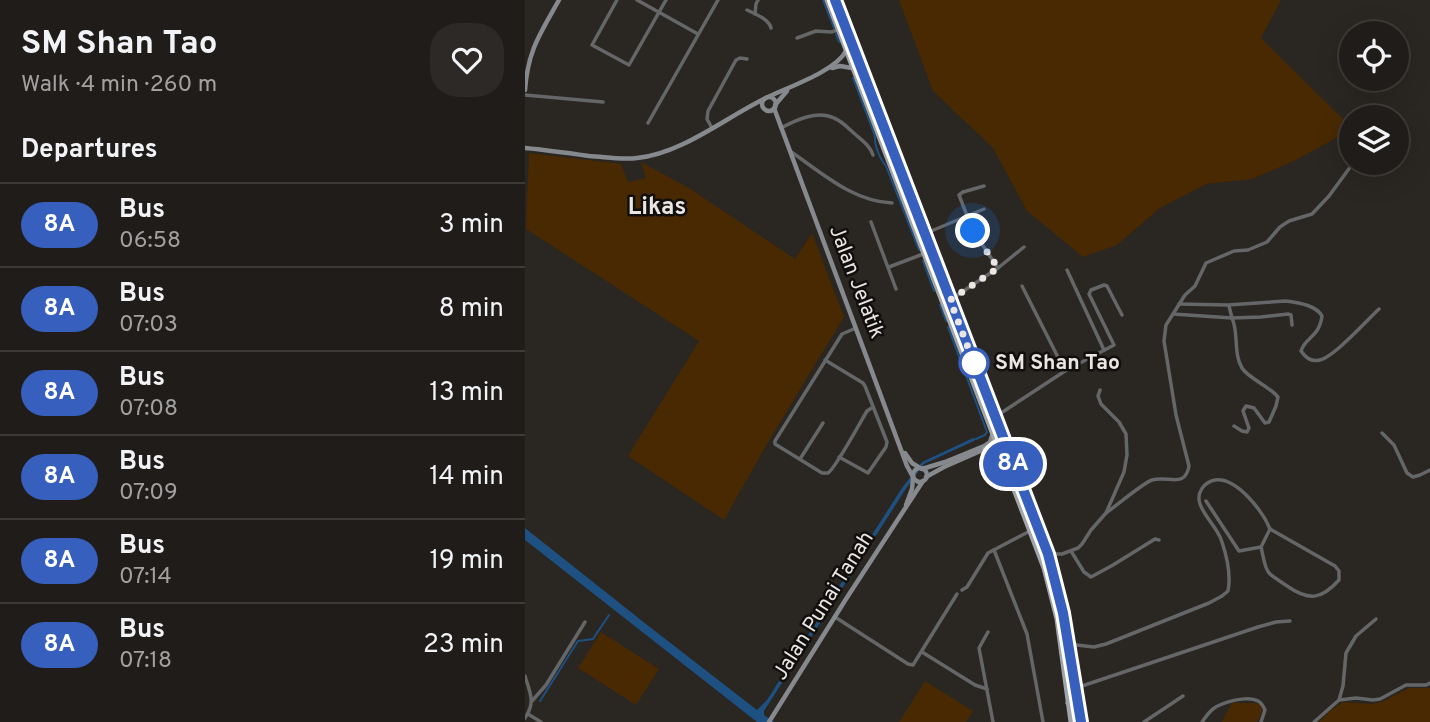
<!DOCTYPE html>
<html lang="en">
<head>
<meta charset="utf-8">
<style>
	body { margin:0; font-family:Overpass,sans-serif; background:#2d2926; color:#f1f3f6; height:100vh; display:flex; flex-direction:column; font-size:26px; white-space:nowrap }
	* { box-sizing:border-box; margin:0 }
	p { font-size:23px; color:#a2a1a2 }
	.icon { flex:none; width:38px; height:38px; fill:none; stroke:currentColor; stroke-width:2; stroke-linecap:round; stroke-linejoin:round }
	.map { position:relative; flex:1; overflow:hidden }
	.panel { display:flex; flex-direction:column; background:#201c19; width:525px }
	.panel>* { flex:none }
	.badge { padding:0 14px; border-radius:23px; font-size:24px; line-height:46px }
	.tools { position:absolute; left:814px; top:21px; display:grid; gap:14px }
	.tools a { display:grid; place-items:center; width:70px; height:70px; border-radius:50%; background:#201c19; box-shadow:0 7px 28px #0002,0 0 0 2px #3d3a38; font-size:35px }
	.you { position:absolute; width:35px; height:35px; margin:-18px; border:5px solid #fff; border-radius:50%; background:#1a73e8; box-shadow:0 0 0 10px #1a73e833 }
	.map>.badge { position:absolute; translate:-50% -50%; box-shadow:0 0 0 4px #fff }
	h2 { padding:0 21px; font-size:26px; line-height:63px }
	.round { display:grid; place-items:center; flex:none; width:74px; height:74px; border-radius:28px; background:#2d2926 }
	.head { display:flex; align-items:center; justify-content:space-between; height:119px; padding:0 21px }
	h1 { font-size:33px; font-weight:700; line-height:52px }
	ul { padding:0; list-style:none }
	li { display:flex; align-items:center; gap:21px; height:84px; padding:0 21px; border-top:2px solid #3d3a38 }
	li div { flex:1 }
	li b { display:block; font-size:26px }
	li em { font-style:normal }
	li .badge { min-width:77px; font-weight:700; text-align:center }
	main { display:flex; flex:1; min-height:0 }
	.map>svg:first-child { display:block }
	.green { fill:#482902 }
	.water { fill:#1e5081 }
	.lines { fill:none; stroke-linecap:round; stroke-linejoin:round }
	.stream { stroke:#1e5081; stroke-width:2 }
	.street { stroke:#646668; stroke-width:3.5 }
	.secondary { stroke:#86898d; stroke-width:4.5 }
	.primary { stroke:#a0a5aa; stroke-width:5 }
	.line-casing { stroke:#fff; stroke-width:16 }
	.line { stroke:#375fbe; stroke-width:10 }
	.walk { stroke:#e9e6e3; stroke-width:7; stroke-dasharray:0 12.6 }
	.stop-dot { fill:#fff; stroke:#375fbe; stroke-width:3.5 }
	.labels { text-anchor:middle; dominant-baseline:central; stroke-width:5; stroke-linejoin:round; paint-order:stroke }
	.street-label { font-size:21px; fill:#e9e6e3; stroke:#110f0d }
	.stop-label { font-size:21px; font-weight:bold; fill:#e9e6e3; stroke:#110f0d; text-anchor:start }
	.quarter-label { font-size:24px; font-weight:bold; fill:#e9e6e3; stroke:#110f0d }
</style>
</head>
<body>
<main>
<section class="panel">
<div class="head"><div><h1>SM Shan Tao</h1><p>Walk · 4 min · 260 m</p></div><a class="round"><svg class="icon" aria-label="heart" viewBox="0 0 24 24"><path d="M12 20l-8-8c-3-5 5-10 8-4 3-6 11-1 8 4z"/></svg></a></div>
<h2>Departures</h2>
<ul>
<li><span class="badge" style="background:#375fbe;color:#fff">8A</span><div><b>Bus</b><p>06:58</p></div><em>3 min</em></li>
<li><span class="badge" style="background:#375fbe;color:#fff">8A</span><div><b>Bus</b><p>07:03</p></div><em>8 min</em></li>
<li><span class="badge" style="background:#375fbe;color:#fff">8A</span><div><b>Bus</b><p>07:08</p></div><em>13 min</em></li>
<li><span class="badge" style="background:#375fbe;color:#fff">8A</span><div><b>Bus</b><p>07:09</p></div><em>14 min</em></li>
<li><span class="badge" style="background:#375fbe;color:#fff">8A</span><div><b>Bus</b><p>07:14</p></div><em>19 min</em></li>
<li><span class="badge" style="background:#375fbe;color:#fff">8A</span><div><b>Bus</b><p>07:18</p></div><em>23 min</em></li>
</ul>
</section>
<div class="map">
<svg width="905" height="722" viewBox="0 0 905 722">
	<rect width="100%" height="100%" fill="#2a2621"/>
	<!-- green -->
	<g class="green">
		<path d="M374,0H756L736,38L826,127V130L771,160L727,179L681,184L635,208L592,245L558,257L502,211L468,148L408,91Z"/>
		<path d="M4,153L96,164L103,182L121,178L116,162L164,188L270,259L287,233L319,317L242,444L199,520L103,456L174,341L1,229Z"/>
		<path d="M76,632L134,669L111,705L53,668Z"/>
		<path d="M400,681L448,711L441,722H374Z"/>
		<path d="M884,688H905V722H794L806,710L818,702L846,704L857,702Z"/>
		<path d="M707,703H730L736,705L737,711L732,722H697V721Z"/>
	</g>
	<!-- water -->
	<g class="water">
		<path d="M448,438L451,439L449,441L399,464L380,490L316,590L313,588L377,488L397,462Z"/>
		<path d="M0,528L121,624L232,710L242,700L308,596L311,598L239,711V715L249,722H232L0,540Z"/>
	</g>
	<g class="lines">
		<!-- stream -->
		<g class="stream">
			<path d="M298,0L309,28"/>
			<path d="M311,34L314,42"/>
			<path d="M328,78L350,136C349,145 355,159 361,166L394,250"/>
			<path d="M398,261L409,291"/>
			<path d="M415,305L421,321"/>
			<path d="M423,327L462,432L460,435L451,439"/>
			<path d="M15,701L53,641L68,639L84,615"/>
		</g>
		<!-- street -->
		<g class="street">
			<path d="M92,0L67,45L104,65L141,0"/>
			<path d="M112,0L173,34"/>
			<path d="M222,10C230,14 244,19 246,28"/>
			<path d="M230,14L231,4L233,0"/>
			<path d="M272,38L291,31L306,32L313,30"/>
			<path d="M0,95L78,102"/>
			<path d="M123,123L193,0"/>
			<path d="M187,128L182,119L183,111L211,60L215,58L222,59"/>
			<path d="M256,128C271,120 292,110 309,118C317,121 324,129 331,135C338,141 345,146 348,155"/>
			<path d="M265,151C297,173 327,201 367,203"/>
			<path d="M459,186L438,192L434,195L448,231L473,268"/>
			<path d="M346,222L371,289"/>
			<path d="M399,234L459,209"/>
			<path d="M364,267L398,254"/>
			<path d="M542,270L579,350"/>
			<path d="M497,286L540,371"/>
			<path d="M425,300L473,268L499,247"/>
			<path d="M654,304L703,305L761,301C774,303 791,305 797,316C794,338 780,337 776,351C781,358 786,362 795,360C809,357 842,320 854,309"/>
			<path d="M704,306L707,318L736,317L763,314L766,315L767,325"/>
			<path d="M648,314L707,318C714,333 708,353 717,368C723,378 744,386 753,397L751,406L744,422L740,423L729,408L721,406L718,411L724,428L722,432L717,431L709,426"/>
			<path d="M331,328L317,334L250,441V444L297,473C299,473 301,473 303,473C310,469 336,421 342,411L348,407"/>
			<path d="M300,360L338,383L340,386L362,442L361,447L343,473L314,457"/>
			<path d="M470,417L540,371L589,345L564,294L566,290L579,285L582,286L597,315"/>
			<path d="M857,433L869,445L882,473L888,477L895,475L905,470"/>
			<path d="M275,459L298,423"/>
			<path d="M681,501L714,551L736,547"/>
			<path d="M581,513C591,506 618,483 627,480C643,475 660,489 664,466L651,415L639,341L641,325L660,295L670,286L681,263L709,251L723,250L742,242L755,227L764,221L787,214L804,196L826,166"/>
			<path d="M745,529L810,566L814,571V580C796,600 784,601 762,586C757,582 749,578 744,573C739,567 738,554 736,547Z"/>
			<path d="M469,550L502,634L518,722"/>
			<path d="M546,551L559,572L566,577L588,565L630,539L634,540"/>
			<path d="M523,554H537L553,548L557,544L566,530L581,513L599,472L602,455L601,434L594,422L576,404L573,396L575,390"/>
			<path d="M437,590L442,587L463,553L505,531"/>
			<path d="M310,617L383,664L388,665L432,594"/>
			<path d="M463,632L454,648L468,722"/>
			<path d="M543,644L569,647L581,644L684,603L697,596L703,591C706,576 702,557 697,542C693,528 680,518 675,504C671,493 679,482 690,480C712,477 738,512 745,529"/>
			<path d="M397,652L450,685L462,689"/>
			<path d="M0,676C5,693 11,702 0,718"/>
			<path d="M551,688L733,627L751,622L765,621"/>
			<path d="M814,700L818,686L821,653L831,636L851,619"/>
			<path d="M7,701L21,685L60,622"/>
			<path d="M3,714L16,722"/>
			<path d="M619,722L658,696"/>
			<path d="M677,722C680,718 684,712 688,709C697,702 723,695 733,701C737,703 738,706 740,710L736,722"/>
			<path d="M789,722L814,700L831,698L848,700L855,699L881,685H901L905,683"/>
		</g>
		<!-- secondary -->
		<g class="secondary">
			<path d="M307,68L315,66L327,68"/>
			<path d="M0,90C3,50 15,34 34,0"/>
			<circle cx="244" cy="104" r="7"/>
			<path d="M250,105L262,91"/>
			<path d="M249,108L382,466L388,477"/>
			<path d="M0,148C21,150 43,153 64,156C81,157 96,160 112,158C156,154 200,118 239,99C260,88 310,72 321,51"/>
			<path d="M380,453L387,463L395,468"/>
			<circle cx="395" cy="475" r="7"/>
			<path d="M397,469L420,462L459,446L465,442L467,436"/>
			<path d="M401,477L419,467L460,449L469,451L476,456"/>
			<path d="M381,505L387,489L388,478"/>
			<path d="M244,722L321,599L398,481"/>
		</g>
		<!-- primary -->
		<g class="primary">
			<path d="M302,0L519,568L532,619L546,722"/>
			<path d="M310,0L523,554L541,629L556,722"/>
			<path d="M460,449L471,444"/>
			<path d="M543,703L547,700L544,677L546,675L549,677"/>
		</g>
	</g>
	<g class="lines">
		<!-- line casing -->
		<g class="line-casing">
			<path id="line" d="M310,0L523,554L538,613L556,722"/>
		</g>
		<!-- line -->
		<use href="#line" class="line"/>
		<!-- walk -->
		<path class="walk" d="M448,231L473,268L425,300L449,363"/>
	</g>
	<!-- markers -->
	<circle class="stop-dot" cx="449" cy="363" r="14"/>
	<g class="labels">
		<!-- street labels -->
		<g class="street-label">
			<text transform="translate(331 282) rotate(69)">Jalan Jelatik</text>
			<text transform="translate(299 606) rotate(-58)">Jalan Punai Tanah</text>
		</g>
		<!-- stop labels -->
		<g class="stop-label">
			<text x="470" y="363">SM Shan Tao</text>
		</g>
		<!-- quarter labels -->
		<g class="quarter-label">
			<text x="132" y="208">Likas</text>
		</g>
	</g>
</svg>
<div class="tools">
<a><svg class="icon" aria-label="locate" viewBox="0 0 24 24"><circle cx="12" cy="12" r="6"/><path d="M12 2v4M12 18v4M2 12h4M18 12h4"/></svg></a>
<a><svg class="icon" aria-label="layers" viewBox="0 0 24 24"><path d="M12 4l9 5-9 5-9-5zM3 14l9 5 9-5"/></svg></a>
</div>
<div class="you" style="left:448px;top:231px"></div>
<b class="badge" style="left:488px;top:464px;background:#375fbe;color:#fff">8A</b>
</div>
</main>
</body>
</html>
